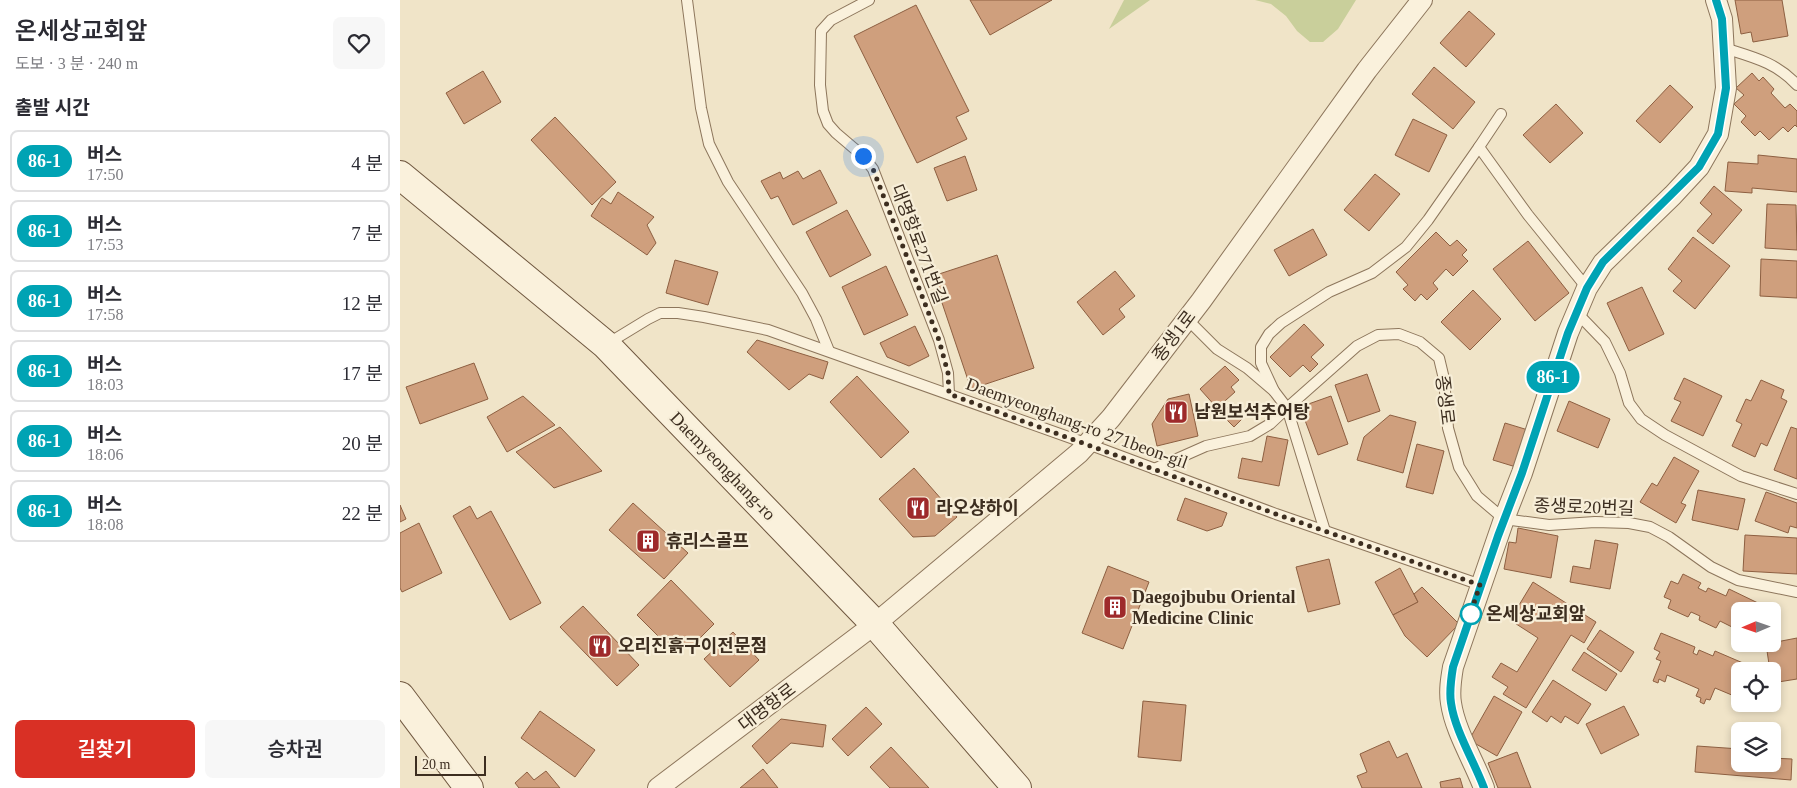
<!DOCTYPE html>
<html lang="ko">
<head>
<meta charset="utf-8">
<style>
	body { margin:0; font-family:"Times New Roman","Noto Sans KR",serif; background:#f7f7f7; color:#2b2b33; height:100vh; display:flex; flex-direction:column; font-size:19px; white-space:nowrap }
	* { box-sizing:border-box; margin:0 }
	p { font-size:16px; color:#7c7c81 }
	.icon { flex:none; width:28px; height:28px; fill:none; stroke:currentColor; stroke-width:2; stroke-linecap:round; stroke-linejoin:round }
	.map { position:relative; flex:1; overflow:hidden }
	.panel { display:flex; flex-direction:column; background:#fff; width:400px }
	.panel>* { flex:none }
	.badge { padding:0 10px; border-radius:16px; font-size:18px; line-height:32px }
	.needle { width:32px; rotate:268deg }
	.fabs { position:absolute; left:1331px; top:602px; display:grid; gap:10px }
	.fabs a { display:grid; place-items:center; width:50px; height:50px; border-radius:8px; background:#fff; box-shadow:0 2px 8px #0003; font-size:25px }
	.scale { position:absolute; left:15px; bottom:12px; width:71px; box-sizing:border-box; padding-left:5px; border:2px solid #3d2e20; border-top:0; font-size:14px; line-height:18px; white-space:nowrap; color:#3d2e20; -webkit-text-stroke:4px #f7eed8; paint-order:stroke }
	.you { position:absolute; width:25px; height:25px; margin:-12px; border:4px solid #fff; border-radius:50%; background:#1a73e8; box-shadow:0 0 0 8px #1a73e833 }
	.map>.badge { position:absolute; translate:-50% -50%; box-shadow:0 0 0 2px #fff }
	h2 { padding:0 15px; font-size:19px; line-height:45px }
	.round { display:grid; place-items:center; flex:none; width:52px; height:52px; border-radius:8px; background:#f7f7f7 }
	.overview { display:flex; align-items:center; justify-content:space-between; height:85px; padding:0 15px }
	h1 { font-size:24px; font-weight:600; line-height:38px }
	.button { display:flex; gap:10px; margin-top:auto; padding:10px 15px }
	.button a { flex:1; height:58px; border-radius:8px; background:#d93025; color:#fff; font-size:20px; font-weight:600; line-height:58px; text-align:center }
	.button a+a { background:#f7f7f7; color:#2b2b33 }
	ul { padding:0; list-style:none }
	li { display:flex; align-items:center; gap:15px; height:62px; margin:0 10px 8px; padding:0 5px; border:2px solid #e1e1e2; border-radius:8px }
	li div { flex:1 }
	li b { display:block; font-size:19px }
	li em { font-style:normal }
	li .badge { min-width:55px; font-weight:700; text-align:center }
	main { display:flex; flex:1; min-height:0 }
	.map>svg:first-child { display:block }
	.green { fill:#c9cf9b }
	.building { fill:#cf9f7d; stroke:#8d5f41 }
	.lines { fill:none; stroke-linecap:round; stroke-linejoin:round }
	.lane-casing { stroke:#8d765c; stroke-width:12 }
	.street-casing { stroke:#8d765c; stroke-width:22 }
	.secondary-casing { stroke:#6f573f; stroke-width:30 }
	.lane { stroke:#faf1dc; stroke-width:10 }
	.street { stroke:#faf1dc; stroke-width:20 }
	.secondary { stroke:#faf1dc; stroke-width:28 }
	.line-casing { stroke:#fff; stroke-width:11 }
	.line { stroke:#00a3b4; stroke-width:8 }
	.walk { stroke:#3d2e20; stroke-width:5; stroke-dasharray:0 9 }
	.stop-dot { fill:#fff; stroke:#00a3b4; stroke-width:2.5 }
	.labels { text-anchor:middle; dominant-baseline:central; stroke-width:4.5; stroke-linejoin:round; paint-order:stroke }
	.street-label { font-size:18px; fill:#3d2e20; stroke:#f7eed8 }
	.poi-label { font-size:18px; font-weight:bold; fill:#3d2e20; stroke:#f7eed8; text-anchor:start }
	.stop-label { font-size:18px; font-weight:bold; fill:#3d2e20; stroke:#f7eed8; text-anchor:start }
</style>
</head>
<body>
<main>
<section class="panel">
<div class="overview"><div><h1>온세상교회앞</h1><p>도보 · 3 분 · 240 m</p></div><a class="round"><svg class="icon" aria-label="heart" viewBox="0 0 24 24"><path d="M12 20l-8-8c-3-5 5-10 8-4 3-6 11-1 8 4z"/></svg></a></div>
<h2>출발 시간</h2>
<ul>
<li><span class="badge" style="background:#00a3b4;color:#fff">86-1</span><div><b>버스</b><p>17:50</p></div><em>4 분</em></li>
<li><span class="badge" style="background:#00a3b4;color:#fff">86-1</span><div><b>버스</b><p>17:53</p></div><em>7 분</em></li>
<li><span class="badge" style="background:#00a3b4;color:#fff">86-1</span><div><b>버스</b><p>17:58</p></div><em>12 분</em></li>
<li><span class="badge" style="background:#00a3b4;color:#fff">86-1</span><div><b>버스</b><p>18:03</p></div><em>17 분</em></li>
<li><span class="badge" style="background:#00a3b4;color:#fff">86-1</span><div><b>버스</b><p>18:06</p></div><em>20 분</em></li>
<li><span class="badge" style="background:#00a3b4;color:#fff">86-1</span><div><b>버스</b><p>18:08</p></div><em>22 분</em></li>
</ul>
<div class="button"><a>길찾기</a><a>승차권</a></div>
</section>
<div class="map">
<svg width="1397" height="788" viewBox="0 0 1397 788">
	<rect width="100%" height="100%" fill="#f0e4c8"/>
	<!-- green -->
	<g class="green">
		<path d="M724,0H750L709,29Z"/>
		<path d="M855,0H956L938,29L923,42H910L897,31L886,16L871,4Z"/>
	</g>
	<!-- building -->
	<g class="building">
		<path d="M570,0H652L590,35Z"/>
		<path d="M1335,0H1382L1388,36L1353,42L1351,32L1341,34Z"/>
		<path d="M516,5L569,111L556,117L567,139L517,163L454,36Z"/>
		<path d="M1069,11L1095,34L1066,67L1040,43Z"/>
		<path d="M1034,67L1075,102L1053,129L1012,94Z"/>
		<path d="M83,71L101,102L64,124L46,93Z"/>
		<path d="M1352,73L1359,81L1363,77L1374,89L1371,93L1385,108L1390,104L1397,111V127L1395,125L1388,132L1383,127L1369,140L1360,131L1355,136L1341,122L1346,116L1334,104L1344,95L1336,88Z"/>
		<path d="M1270,85L1293,107L1260,143L1236,121Z"/>
		<path d="M1156,104L1183,133L1150,163L1123,135Z"/>
		<path d="M155,117L216,182L192,205L131,140Z"/>
		<path d="M1013,119L1047,135L1029,172L995,155Z"/>
		<path d="M1358,155L1397,159V192L1352,188V193L1325,191L1328,162L1358,164Z"/>
		<path d="M565,156L577,190L547,201L534,168Z"/>
		<path d="M420,170L437,203L393,225L378,196L371,199L361,181L380,172L383,179L398,171L403,179Z"/>
		<path d="M975,174L1000,194L969,231L944,210Z"/>
		<path d="M1314,186L1342,210L1313,244L1297,231L1312,214L1300,203Z"/>
		<path d="M218,192L254,217L247,225L256,243L247,255L191,216L202,198L211,204Z"/>
		<path d="M1367,204L1396,205L1397,250L1365,248Z"/>
		<path d="M447,210L471,255L430,277L406,232Z"/>
		<path d="M913,229L927,255L889,276L874,250Z"/>
		<path d="M1036,232L1050,246L1057,240L1067,250L1062,255L1068,261L1053,276L1046,269L1033,283L1038,289L1027,300L1021,294L1015,301L1003,289L1008,285L996,272Z"/>
		<path d="M1293,237L1330,266L1295,309L1273,291L1282,281L1268,269Z"/>
		<path d="M1128,241L1169,293L1135,321L1093,269Z"/>
		<path d="M597,255L634,368L571,389L533,276Z"/>
		<path d="M1361,259L1397,261V298L1360,296Z"/>
		<path d="M275,260L318,272L308,305L266,293Z"/>
		<path d="M486,266L508,315L464,335L442,287Z"/>
		<path d="M715,271L735,296L719,309L725,317L703,335L677,302Z"/>
		<path d="M1242,287L1264,334L1229,351L1207,303Z"/>
		<path d="M1073,290L1101,319L1070,350L1041,322Z"/>
		<path d="M904,324L924,345L911,357L918,364L910,372L903,365L890,377L870,357Z"/>
		<path d="M515,326L529,356L509,366L487,357L480,343Z"/>
		<path d="M357,340L428,362L423,379L409,374L389,390L347,352Z"/>
		<path d="M74,363L88,399L20,424L6,387Z"/>
		<path d="M825,366L839,380L831,387L835,392L817,408L800,389Z"/>
		<path d="M967,374L980,411L948,422L935,385Z"/>
		<path d="M457,376L509,432L481,458L430,402Z"/>
		<path d="M1284,378L1322,396L1303,436L1271,421L1281,402L1274,399Z"/>
		<path d="M1361,380L1384,390L1381,398L1387,401L1367,446L1361,443L1355,457L1332,446L1342,424L1336,421L1346,399L1351,401Z"/>
		<path d="M789,394L798,436L757,446L752,424L768,399Z"/>
		<path d="M123,396L155,425L107,452L87,417Z"/>
		<path d="M931,396L948,444L918,455L900,407Z"/>
		<path d="M1169,401L1210,419L1198,448L1157,431Z"/>
		<path d="M832,403L845,416L834,427L821,414Z"/>
		<path d="M990,415L1016,422L1003,473L957,460L964,437Z"/>
		<path d="M1105,423L1128,430L1116,467L1093,460Z"/>
		<path d="M160,427L202,471L154,488L116,452Z"/>
		<path d="M1391,427L1397,429V479L1374,470Z"/>
		<path d="M867,436L888,440L879,486L838,478L842,458L862,462Z"/>
		<path d="M1017,444L1044,451L1033,494L1006,487Z"/>
		<path d="M1274,457L1299,471L1281,503L1286,505L1276,523L1240,502L1252,483L1257,486Z"/>
		<path d="M514,468L557,517L535,536L513,537L479,499Z"/>
		<path d="M1298,490L1345,499L1338,530L1292,520Z"/>
		<path d="M1366,492L1397,503V528L1390,526L1388,533L1355,521Z"/>
		<path d="M785,498L827,513L822,526L807,531L777,520Z"/>
		<path d="M233,503L288,553L264,579L209,530Z"/>
		<path d="M0,505L6,519L0,522Z"/>
		<path d="M70,506L77,519L91,511L141,603L110,620L53,516Z"/>
		<path d="M19,523L42,573L2,592L0,588V533Z"/>
		<path d="M1118,528L1158,536L1151,578L1104,569L1109,542L1116,543Z"/>
		<path d="M1345,535L1397,538V574L1343,571Z"/>
		<path d="M1195,540L1218,544L1210,589L1170,582L1173,566L1190,569Z"/>
		<path d="M929,559L940,604L908,612L896,567Z"/>
		<path d="M708,566L749,582L723,649L682,633Z"/>
		<path d="M1000,568L1018,602L993,615L975,582Z"/>
		<path d="M1283,574L1301,583L1298,588L1306,592L1308,588L1326,596L1329,589L1358,603L1354,611H1340V621L1338,620L1334,628L1320,621L1316,628L1299,620L1300,616L1291,612L1288,617L1268,608L1271,600L1264,597L1271,581L1278,584Z"/>
		<path d="M271,580L314,624L294,644L271,649L237,615Z"/>
		<path d="M1133,582L1196,622L1184,643L1171,635L1126,708L1103,694L1108,687L1092,677L1101,663L1117,672L1138,638L1110,620Z"/>
		<path d="M1022,587L1059,624L1027,657L1005,636L993,615L1018,602L1014,594Z"/>
		<path d="M183,606L239,665L217,686L160,627Z"/>
		<path d="M1200,630L1234,652L1221,672L1187,649Z"/>
		<path d="M333,632L359,660L330,687L304,659Z"/>
		<path d="M1261,633L1295,647L1293,653L1297,655L1299,650L1313,656L1315,651L1343,663L1341,669L1345,671H1340L1339,698L1315,688L1310,700L1306,699L1304,704L1300,702L1301,698L1296,696L1299,689L1267,675L1265,682L1259,679L1258,683L1253,681L1261,661L1256,659L1260,652L1254,649Z"/>
		<path d="M1397,638V679L1372,683V671H1370L1366,644Z"/>
		<path d="M1184,652L1217,674L1206,691L1172,670Z"/>
		<path d="M1153,680L1191,704L1178,724L1165,716L1161,723L1151,716L1147,722L1132,712Z"/>
		<path d="M1094,696L1122,712L1097,756L1069,740Z"/>
		<path d="M743,701L786,705L781,761L738,757Z"/>
		<path d="M1224,706L1239,735L1201,754L1186,724Z"/>
		<path d="M466,707L482,724L448,756L432,739Z"/>
		<path d="M140,711L195,750L175,777L121,738Z"/>
		<path d="M381,719L426,725L423,747L391,743L367,764L352,746Z"/>
		<path d="M989,741L997,758L1007,753L1022,788H962L957,776L967,772L960,754Z"/>
		<path d="M1297,746L1340,749V764H1372V758L1392,759L1391,780L1295,772Z"/>
		<path d="M491,747L529,788H490L470,767Z"/>
		<path d="M1117,752L1131,788H1098L1088,763Z"/>
		<path d="M363,769L378,788H340Z"/>
		<path d="M146,771L160,788H119L115,783L127,772L134,780Z"/>
		<path d="M1060,778L1063,788H1041L1040,782Z"/>
	</g>
	<g class="lines">
		<!-- lane casing -->
		<g class="lane-casing">
			<g id="lane">
				<path d="M287,0L301,108L309,144L328,182L402,293L416,319L429,351"/>
				<path d="M469,0L431,20L421,31L420,85L423,111L428,124L436,133L463,156L473,169L539,340L548,373L549,394"/>
				<path d="M1324,48C1352,57 1376,62 1397,85"/>
				<path d="M1101,114L1079,147L1128,215L1187,288"/>
				<path d="M1177,313L1205,342L1220,373L1229,403L1241,419L1265,435L1341,476L1397,494"/>
				<path d="M207,344L248,319L260,313H278L304,317L368,330L688,444L876,514L1081,585"/>
				<path d="M874,391L861,363V347L869,334L881,323L929,292L972,273L1006,247L1028,220L1079,147"/>
				<path d="M754,469L806,446L850,436L870,424L887,408L874,391L847,368L817,349L787,319"/>
				<path d="M925,531L887,408L957,346L978,335L999,334L1020,342L1039,358L1044,379L1048,428L1059,467L1077,496L1104,519L1149,525L1195,522L1229,523L1250,527L1269,537L1311,567L1338,580L1397,592"/>
			</g>
		</g>
		<!-- street casing -->
		<g class="street-casing">
			<g id="street">
				<path d="M258,788L475,624L679,453L711,418L801,301L967,70L1022,0"/>
				<path d="M1084,788C1074,761 1055,731 1051,703C1049,691 1051,679 1053,667L1104,519L1122,473L1168,333L1187,288L1203,263L1273,195L1299,167L1318,134L1326,88L1322,19L1316,0"/>
			</g>
		</g>
		<!-- secondary casing -->
		<g class="secondary-casing">
			<g id="secondary">
				<path d="M0,175L206,345L475,624L617,788"/>
				<path d="M0,696L69,788"/>
			</g>
		</g>
		<!-- lane -->
		<use href="#lane" class="lane"/>
		<!-- street -->
		<use href="#street" class="street"/>
		<!-- secondary -->
		<use href="#secondary" class="secondary"/>
	</g>
	<g class="lines">
		<!-- line casing -->
		<g class="line-casing">
			<path id="line" d="M1084,788C1074,761 1055,731 1051,703C1049,691 1051,679 1053,667L1098,536L1122,473L1168,333L1187,288L1203,262L1299,167L1318,134L1326,88L1322,19L1316,0"/>
		</g>
		<!-- line -->
		<use href="#line" class="line"/>
		<!-- walk -->
		<path class="walk" d="M463,156L473,169L539,340L548,373L549,394L876,514L1080,585L1069,618L1071,614"/>
	</g>
	<!-- icons -->
	<defs>
		<g id="restaurant-square" transform="scale(1.25)"><rect x="-9" y="-9" width="18" height="18" rx="4" fill="#9e2a2b" stroke="#f7eed8"/><path d="M-5-6h1v4h1v-4h1v4h1v-4h1v5L-1.5 .5V6h-2V.5L-5-1ZM5-6V6H3V1.5H1.5Q1.5-4 5-6Z" fill="#fff"/></g>
		<g id="building-square" transform="scale(1.25)"><rect x="-9" y="-9" width="18" height="18" rx="4" fill="#9e2a2b" stroke="#f7eed8"/><path d="M-4-6H4V6H1V3H-1V6H-4ZM-2.5-4.3h1.7v1.8h-1.7ZM.8-4.3h1.7v1.8H.8ZM-2.5-1h1.7V.8h-1.7ZM.8-1h1.7V.8H.8Z" fill="#fff"/></g>
	</defs>
	<g fill-rule="evenodd">
		<use href="#restaurant-square" x="776" y="412"/>
		<use href="#restaurant-square" x="518" y="508"/>
		<use href="#building-square" x="248" y="541"/>
		<use href="#building-square" x="715" y="607"/>
		<use href="#restaurant-square" x="200" y="646"/>
	</g>
	<!-- markers -->
	<circle class="stop-dot" cx="1071" cy="614" r="10"/>
	<g class="labels">
		<!-- street labels -->
		<g class="street-label">
			<text transform="translate(519 244) rotate(69)">대명항로271번길</text>
			<text transform="translate(774 336) rotate(-53)">종생1로</text>
			<text transform="translate(1045 400) rotate(83)">종생로</text>
			<text transform="translate(677 423) rotate(20)">Daemyeonghang-ro 271beon-gil</text>
			<text transform="translate(323 466) rotate(46)">Daemyeonghang-ro</text>
			<text transform="translate(1184 507) rotate(2)">종생로20번길</text>
			<text transform="translate(367 707) rotate(-37)">대명항로</text>
		</g>
		<!-- poi labels -->
		<g class="poi-label">
			<text x="794" y="412">남원보석추어탕</text>
			<text x="536" y="508">라오샹하이</text>
			<text x="266" y="541">휴리스골프</text>
			<text x="732" y="597">Daegojbubu Oriental<tspan x="732" dy="21">Medicine Clinic</tspan></text>
			<text x="218" y="646">오리진흙구이전문점</text>
		</g>
		<!-- stop labels -->
		<g class="stop-label">
			<text x="1086" y="614">온세상교회앞</text>
		</g>
	</g>
</svg>
<div class="fabs">
<a><svg class="needle" viewBox="-14 -14 28 28"><path d="M0-13l5 13h-10z" fill="#e53935"/><path d="M0 13l5-13h-10z" fill="#7c7c81"/></svg></a>
<a><svg class="icon" aria-label="locate" viewBox="0 0 24 24"><circle cx="12" cy="12" r="6"/><path d="M12 2v4M12 18v4M2 12h4M18 12h4"/></svg></a>
<a><svg class="icon" aria-label="layers" viewBox="0 0 24 24"><path d="M12 4l9 5-9 5-9-5zM3 14l9 5 9-5"/></svg></a>
</div>
<div class="scale">20 m</div>
<div class="you" style="left:463px;top:156px"></div>
<b class="badge" style="left:1153px;top:377px;background:#00a3b4;color:#fff">86-1</b>
</div>
</main>
</body>
</html>
